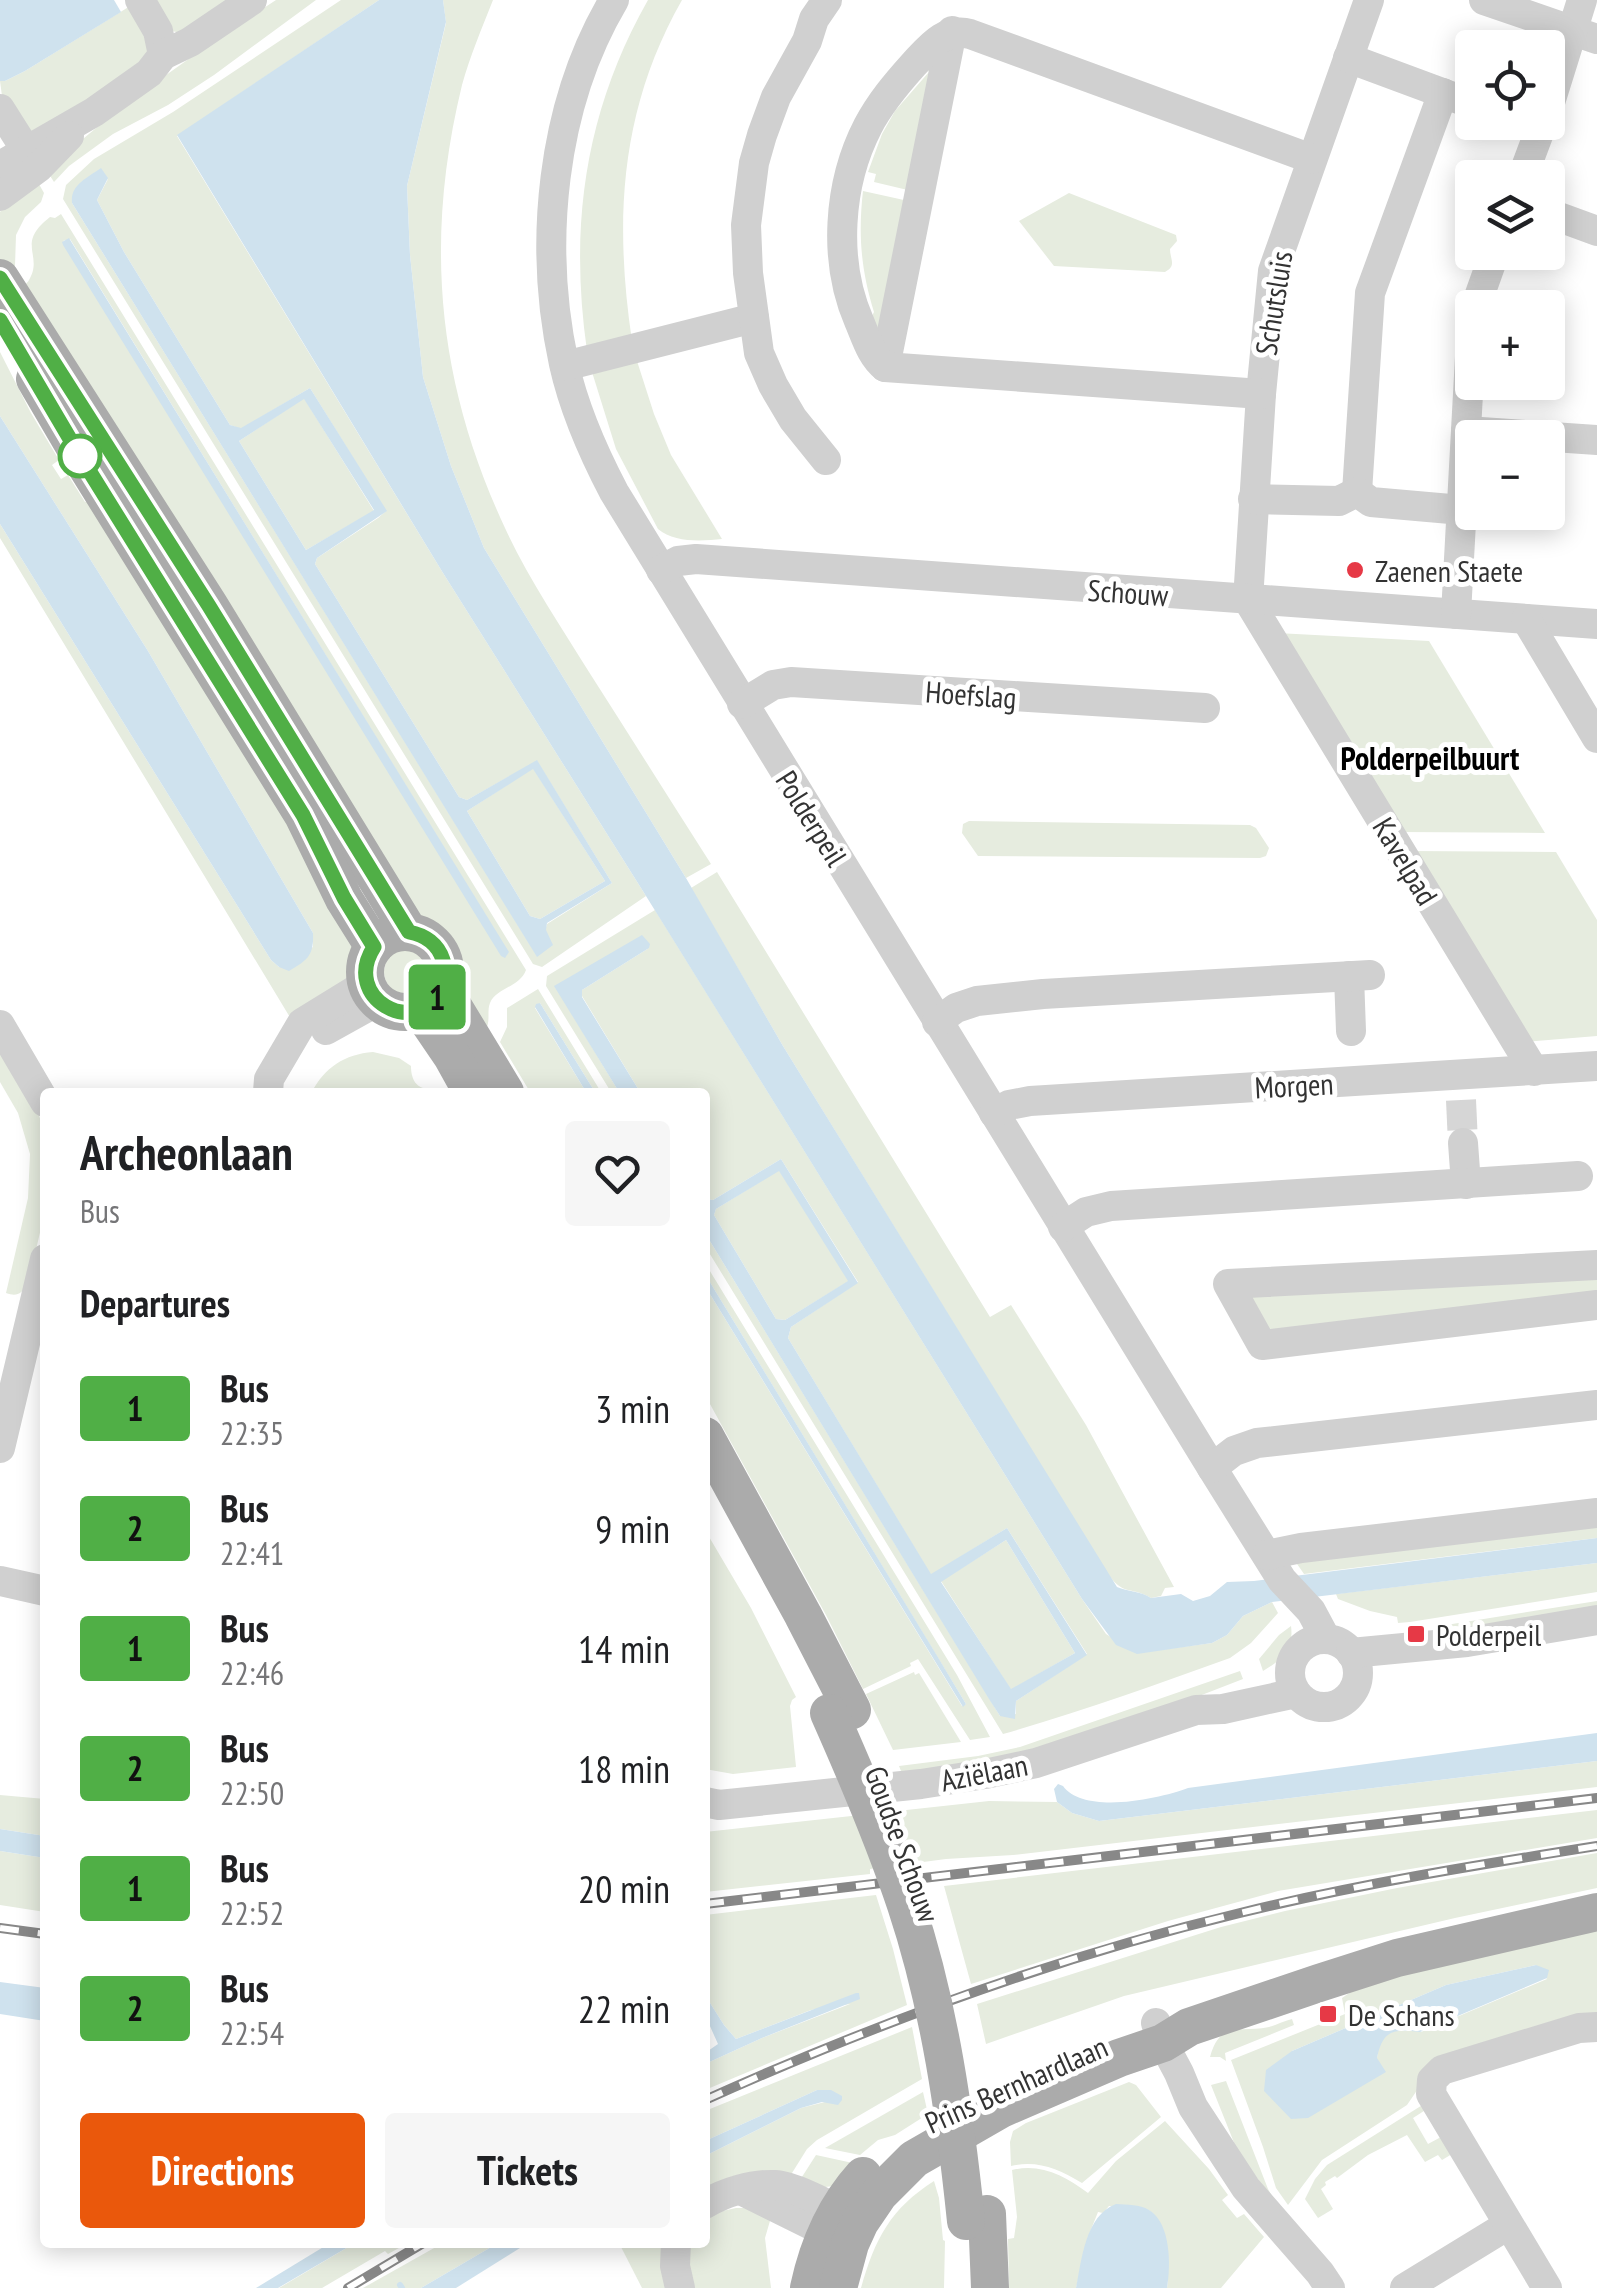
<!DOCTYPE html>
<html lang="en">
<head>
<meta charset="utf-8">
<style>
	body { margin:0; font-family:"PT Sans Narrow",sans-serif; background:#f6f6f6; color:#202124; height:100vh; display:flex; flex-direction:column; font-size:38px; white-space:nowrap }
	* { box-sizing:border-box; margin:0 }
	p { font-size:32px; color:#757577 }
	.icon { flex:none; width:55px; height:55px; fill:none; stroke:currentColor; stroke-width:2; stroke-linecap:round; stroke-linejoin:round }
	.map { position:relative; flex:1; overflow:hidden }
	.sheet { position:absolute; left:40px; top:1088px; width:670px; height:1160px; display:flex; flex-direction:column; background:#fff; border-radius:10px; box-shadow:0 5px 25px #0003 }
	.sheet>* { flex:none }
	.badge { padding:0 20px; border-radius:8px; font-size:35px; line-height:65px }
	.buttons { position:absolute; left:1455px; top:30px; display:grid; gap:20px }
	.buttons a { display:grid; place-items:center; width:110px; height:110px; border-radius:10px; background:#fff; box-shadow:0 5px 25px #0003; font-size:50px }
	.map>.badge { position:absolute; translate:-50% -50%; box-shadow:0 0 0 5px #fff }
	h2 { padding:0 40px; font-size:38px; line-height:90px }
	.round { display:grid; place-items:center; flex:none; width:105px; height:105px; border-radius:10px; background:#f6f6f6 }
	.headline { display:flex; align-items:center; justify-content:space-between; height:170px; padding:0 40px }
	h1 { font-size:48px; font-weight:600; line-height:75px }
	.button { display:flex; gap:20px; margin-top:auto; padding:20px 40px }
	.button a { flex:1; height:115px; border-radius:10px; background:#ea580c; color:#fff; font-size:40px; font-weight:600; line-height:115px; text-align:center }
	.button a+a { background:#f6f6f6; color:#202124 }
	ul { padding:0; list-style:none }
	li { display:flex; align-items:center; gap:30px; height:120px; padding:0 40px }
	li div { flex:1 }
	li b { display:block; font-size:38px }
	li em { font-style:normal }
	li .badge { min-width:110px; font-weight:700; text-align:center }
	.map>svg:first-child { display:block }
	.green { fill:#e6ecdf; fill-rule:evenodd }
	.water { fill:#cfe2ee; fill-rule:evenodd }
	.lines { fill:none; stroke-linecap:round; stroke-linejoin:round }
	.stream { stroke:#cfe2ee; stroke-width:6 }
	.minor-tunnel { stroke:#d6d6d6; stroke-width:30; stroke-dasharray:30 15; stroke-linecap:butt }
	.minor { stroke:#d0d0d0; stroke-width:30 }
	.major { stroke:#ababab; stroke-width:38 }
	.rail-casing { stroke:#888; stroke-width:10 }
	.rail { stroke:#fff; stroke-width:6; stroke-dasharray:19; stroke-linecap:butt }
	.major-bridge { stroke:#ababab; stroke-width:38 }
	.line-casing { stroke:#fff; stroke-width:22 }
	.line { stroke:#50af46; stroke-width:15 }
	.stop-dot { fill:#fff; stroke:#50af46; stroke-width:5 }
	.poi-dot { fill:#e63946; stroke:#fff; stroke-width:4 }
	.labels { text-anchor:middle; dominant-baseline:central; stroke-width:10; stroke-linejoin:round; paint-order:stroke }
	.street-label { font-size:30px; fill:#333; stroke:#fff }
	.poi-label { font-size:30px; fill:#333; stroke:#fff; text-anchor:start }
	.neighbourhood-label { font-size:32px; font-weight:bold; fill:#000; stroke:#fff }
</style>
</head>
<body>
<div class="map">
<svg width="1597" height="2288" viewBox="0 0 1597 2288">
	<rect width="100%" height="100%" fill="#fff"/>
	<!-- green -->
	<g class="green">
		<path d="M151,0H233L181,33L167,30Z"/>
		<path d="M276,0H316L214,75L168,105L113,134L69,166L54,182L47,171C117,105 197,53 276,0Z"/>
		<path d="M341,0H379L177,136L443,573L646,896L542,967L533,964L63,199L66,185L94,159L173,112ZM108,179L97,200L124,252L230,425L241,429L310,388L386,511L378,518L317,558L315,564L459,797L467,800L537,761L612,883L547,924L537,956L72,203Z"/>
		<path d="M443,0H493C482,28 470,56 462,85C424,241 437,382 505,528C528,578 560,625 589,672C630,736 670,800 711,864L686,878L484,548L451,466L423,377L410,255L407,186L446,23Z"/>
		<path d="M648,0H682C620,109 614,220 632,341L587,351C569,226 585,111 648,0Z"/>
		<path d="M135,3L150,47L139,66L35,133L26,132L2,96L0,81H5L25,71Z"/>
		<path d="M941,53L916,192L874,182L876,174L868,172L882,134L895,111L929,72L926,66Z"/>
		<path d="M36,179L44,193L41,202L25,217L16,235L15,266L7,279L0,266V212L11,199Z"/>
		<path d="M863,191L913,202L884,338L870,320L874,312C861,270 858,235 863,191Z"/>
		<path d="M1069,193L1176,235L1177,241L1170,249C1170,259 1177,266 1165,272L1054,266L1019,221Z"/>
		<path d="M61,214L526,970C520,987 496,988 490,1003C487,1010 490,1019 487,1027L456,981L453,954L443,937L432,929L430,923L421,919L16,292C19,290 28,283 29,280C44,255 15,244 50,217L55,218ZM70,239L508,952L63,241Z"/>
		<path d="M0,352L31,413L59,460L52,465L61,479L68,475L85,502L99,496L358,947L355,958L357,964L352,977L291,1019L0,538V524L271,960L279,967L313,947V933L148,651L0,416Z"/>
		<path d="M637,361L654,414L671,455L722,539C702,541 674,543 658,529L616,449L592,372Z"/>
		<path d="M304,398L374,511L306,550L239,441Z"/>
		<path d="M1277,633L1429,641L1545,833L1400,832Z"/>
		<path d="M533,768L605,881L540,919L530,916L467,811Z"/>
		<path d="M969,821L1250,825L1256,828L1269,848L1266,856L1260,858L978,856L962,833L963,824Z"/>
		<path d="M1409,851L1556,852L1597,920V1036L1524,1042Z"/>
		<path d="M717,872L990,1317L1011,1305L1086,1425L1174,1587L1165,1588L1161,1596L1151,1598C1129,1585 1124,1598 1106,1571L783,1046L691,888Z"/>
		<path d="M655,910L1082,1599L1106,1634L1137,1653L1212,1643L1227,1635L1243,1616L1272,1602L1278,1613L1251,1643L1230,1658C1155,1685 1080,1712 1003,1734L705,1246V1233L1000,1716L1016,1714V1701L1087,1654L1007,1528L931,1575L788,1338L791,1327L858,1282L781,1159L713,1200L705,1199V1092H640L582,996V990L649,948L555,986L619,1092H611L546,986L547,976Z"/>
		<circle cx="407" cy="972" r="23"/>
		<path d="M538,989L601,1092H595L540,1003L535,1008L586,1092H530L500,1042L507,1027V1008Z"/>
		<path d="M0,1046L34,1102L45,1132V1211L28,1284C21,1294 17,1297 6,1293L28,1198L30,1154L18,1113L0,1082Z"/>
		<path d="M373,1052L399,1058L411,1066C411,1079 416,1089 430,1089L433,1092H375L371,1089L355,1090L354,1092H312C324,1068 345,1054 373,1052Z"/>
		<path d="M779,1170L849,1281L785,1320L776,1319L714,1215L716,1209Z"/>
		<path d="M705,1263L957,1675L990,1737L970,1740L918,1659L910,1663L911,1666L863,1689L826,1615L705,1395V1286L962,1706L966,1704L705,1274Z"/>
		<path d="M1597,1269V1301L1274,1339L1245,1291Z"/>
		<path d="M1597,1523V1538L1304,1574L1295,1561Z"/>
		<path d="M705,1530L751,1608L796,1697L792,1700L790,1706L796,1767L733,1774L705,1769V1719L710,1713V1700L705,1691Z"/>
		<path d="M1006,1540L1075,1653L1011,1690L941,1581Z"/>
		<path d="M1597,1563V1592L1410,1622L1398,1623L1397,1617L1370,1611L1338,1599L1336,1594Z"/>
		<path d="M1597,1601V1608L1447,1632L1446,1625Z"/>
		<path d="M1291,1626C1294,1650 1283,1659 1263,1671L1259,1659L1279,1635Z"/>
		<path d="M1240,1671L1243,1679L1163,1710L1052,1748L903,1776L899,1766L978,1756L1020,1747Z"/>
		<path d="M914,1672L915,1675L919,1673L961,1742L893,1750L866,1694Z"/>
		<path d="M1597,1761V1787L1013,1855L946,1859L870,1869V1874L705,1892V1832L989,1801L1057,1802L1072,1813L1099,1821Z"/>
		<path d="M0,1795L45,1799V1836L0,1829Z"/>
		<path d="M1597,1810V1838L1278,1891L1168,1921L971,1984L944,1886Z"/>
		<path d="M0,1851L45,1858V1912L0,1905Z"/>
		<path d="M1597,1853V1888L1455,1918L1124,1996L986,2044L977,2004L1221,1927L1285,1911L1397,1888Z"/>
		<path d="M876,1895L893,1949L907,2005L705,2090V2064L762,2038L850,2004L811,2010L736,2039L724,2025L705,1995V1915Z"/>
		<path d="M1597,1924V2014L1439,2058L1407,2105L1322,2160L1288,2205L1276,2188L1263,2147L1231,2060L1345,2014L1342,1998L1358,1987ZM1536,1965L1547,1979L1421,2032L1400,2029L1385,2035L1379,2045L1377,2058L1292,2051L1446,1985Z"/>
		<path d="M1292,2019L1294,2025L1225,2053L1226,2061L1220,2057H1210C1220,2020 1240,2033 1269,2027C1276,2025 1284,2021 1292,2019Z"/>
		<path d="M912,2027L922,2079L817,2140L807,2149L787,2181L735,2178L705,2187V2156L801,2108L829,2101L817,2090L705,2141V2111Z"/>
		<path d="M1226,2081L1268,2189L1278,2207L1237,2150L1211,2085Z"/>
		<path d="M1129,2082L1136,2085L1161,2117L1082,2183C1058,2169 1038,2160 1011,2166L1010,2142L1013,2131L1026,2123Z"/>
		<path d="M923,2092L928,2114L895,2135L878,2140L860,2155L825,2148Z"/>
		<path d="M1424,2104L1427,2109L1413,2118L1428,2144L1441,2137L1452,2154L1442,2160L1438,2155L1425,2162L1407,2135L1368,2155L1337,2178L1335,2176L1325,2182L1326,2185L1321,2189L1333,2209L1318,2218L1305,2199L1315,2179L1327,2165Z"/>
		<path d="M1165,2121L1209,2169L1228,2195L1222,2200L1237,2218L1244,2214L1264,2237L1221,2288H1167C1170,2271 1166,2220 1150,2211C1139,2205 1122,2207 1109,2206L1103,2213L1098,2212L1090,2232L1076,2288H1009L1008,2239L1014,2238L1017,2217L1012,2170C1041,2163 1065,2176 1088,2193L1116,2161Z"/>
		<path d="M816,2155L862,2165C838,2186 831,2194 800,2180Z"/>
		<path d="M934,2181L939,2198L943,2240L945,2241L944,2288H861C875,2239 890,2209 934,2181Z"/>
		<path d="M736,2208H753L772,2214L765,2238L771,2288H693L690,2281V2243L705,2242V2220L718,2212Z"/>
		<path d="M355,2243L378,2244L408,2243L388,2254L385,2251L322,2288H279Z"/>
		<path d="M443,2243H498L421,2288H363Z"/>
		<path d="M619,2243H665L668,2288H642Z"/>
	</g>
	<!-- water -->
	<g class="water">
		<path d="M0,0H114L121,12L25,71L5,81H0Z"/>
		<path d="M379,0H443L446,22L407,186L410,255L423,377L451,466L484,548L686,878L783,1046L1117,1587C1128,1592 1141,1591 1151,1598L1181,1594L1193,1601L1210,1596L1227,1582L1254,1581L1597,1538V1563L1272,1602L1243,1616L1227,1635L1212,1643L1137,1654L1116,1645L1082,1599L646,896L443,573L177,135Z"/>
		<path d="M101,168L108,178L97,200L124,252L230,425L241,428L310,388L387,511L317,558L315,564L459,797L467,800L537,760L612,883L547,923L546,930L553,945L537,957L72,203C70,185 87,178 101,168ZM304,399L374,510L306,550L239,441ZM533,769L605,881L540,919L530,916L467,811Z"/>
		<path d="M69,238L509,952L505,958L501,956L63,245L62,242Z"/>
		<path d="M0,416L148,651L313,933C314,955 308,960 289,971L279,967L271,960L0,524Z"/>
		<path d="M642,935L650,944L649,948L582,990V997L640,1092H619L554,986Z"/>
		<path d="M540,1003L595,1092H586L535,1007L536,1004Z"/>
		<path d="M781,1159L858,1283L791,1327L788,1338L931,1574L1007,1528L1087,1655L1016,1701L1015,1719L1000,1716L989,1699L705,1233V1199L713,1200ZM779,1171L848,1281L785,1320L776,1319L714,1215L716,1209ZM1006,1540L1075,1653L1011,1689L941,1582Z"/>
		<path d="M705,1274L936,1654L966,1704L963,1707L705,1286Z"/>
		<path d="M1597,1733V1761L1099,1821L1072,1813L1057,1802L1054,1789L1058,1784L1063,1786C1084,1815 1159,1799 1188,1788Z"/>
		<path d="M0,1829L45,1836V1858L0,1851Z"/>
		<path d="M1536,1965L1549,1970L1547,1978L1420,2032C1394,2029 1383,2029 1377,2058L1386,2072L1308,2118L1291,2119L1264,2091L1266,2070L1292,2051L1446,1985Z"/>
		<path d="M0,1982L45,1988V2021L0,2014Z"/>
		<path d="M856,1993H859L860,1999L762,2038L705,2064V2053L718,2044L705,2015V1995L724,2025L736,2039Z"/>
		<path d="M817,2090H831L842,2096V2100L838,2105L822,2102L801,2108L705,2156V2141Z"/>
		<path d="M1116,2204C1128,2205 1139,2204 1149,2210C1171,2223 1171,2266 1167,2288H1076C1082,2259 1085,2216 1116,2204Z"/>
		<path d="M330,2243H355L278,2288H256Z"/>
		<path d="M498,2243H528L456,2288H421Z"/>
	</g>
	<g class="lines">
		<!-- stream -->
		<path class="stream" d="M400,2285L402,2288"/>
		<!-- minor-tunnel -->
		<path class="minor-tunnel" d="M1461,1100L1463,1143"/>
		<!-- minor -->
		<g class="minor">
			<path d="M140,0L158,31L163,55"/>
			<path d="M614,0C551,106 538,245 564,364C574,409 593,452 614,492L1212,1468L1282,1580L1311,1611L1326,1639"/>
			<path d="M1369,0L1273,271L1261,394L1248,600L1534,1071"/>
			<path d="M1484,0L1597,39"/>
			<path d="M1348,58L1472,104"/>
			<path d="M0,109L36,166"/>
			<path d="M1548,109L1582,0"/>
			<path d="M0,166L94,112L149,73L163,55L190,42L252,0"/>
			<path d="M1522,178L1543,122"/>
			<path d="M0,196L38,168L69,136"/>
			<path d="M1548,213L1597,231"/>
			<path d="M1475,308L1495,252"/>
			<path d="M565,366L754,318"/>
			<path d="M885,367L952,31"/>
			<path d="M1261,394L885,367C871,356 866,337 859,321C833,261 838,184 868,126C880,103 896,84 914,64C930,47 945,27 970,34L1312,159"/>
			<path d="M1466,431L1597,440"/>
			<path d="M826,460L793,419L773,385L759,353L748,273L746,225L754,163L762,135L776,97L807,41L814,19L827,0"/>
			<path d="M1357,492L1370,293L1443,93"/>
			<path d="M1253,499L1339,501L1357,492L1371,502L1462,510"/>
			<path d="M661,570L678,561L696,559L1597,624"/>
			<path d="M1456,614L1472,320"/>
			<path d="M1526,619L1597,738"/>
			<path d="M742,704L773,685L791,682L1205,708"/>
			<path d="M1349,976L1351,1031"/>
			<path d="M937,1022L956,1008L977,1001L1043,994L1370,975"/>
			<path d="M0,1025L45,1102"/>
			<path d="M326,1030L378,1001"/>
			<path d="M268,1092L269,1079L302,1023L367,983"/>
			<path d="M994,1113L1009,1105L1030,1101L1597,1066"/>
			<path d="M1463,1143L1466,1184"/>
			<path d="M1063,1227L1086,1212L1111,1206L1578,1176"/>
			<path d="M1597,1265L1228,1284L1262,1345L1597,1305"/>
			<path d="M0,1448L45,1259"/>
			<path d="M1212,1468L1234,1451L1257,1443L1597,1405"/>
			<path d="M1267,1555L1301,1548L1597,1513"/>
			<path d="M0,1581L45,1591"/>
			<circle cx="1324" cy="1673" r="34"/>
			<path d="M1351,1653L1467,1642L1597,1620"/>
			<path d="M705,1802L719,1805L921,1784L985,1774L1036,1763L1196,1710L1223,1709L1296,1693"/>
			<path d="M1156,2023L1163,2043L1179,2073L1193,2107L1246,2188L1320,2273L1330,2288"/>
			<path d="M741,2190L846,2242"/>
			<path d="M705,2204C725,2192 752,2184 775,2185C796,2186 838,2210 858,2220"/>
			<path d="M676,2242L675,2266L680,2288"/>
			<path d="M1405,2288L1508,2225"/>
			<path d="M1547,2288L1431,2094L1432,2080L1442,2070L1579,2028L1597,2027"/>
		</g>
		<!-- major -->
		<g class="major">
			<path d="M0,278L209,605L409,932"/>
			<path d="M35,379L80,456L303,815L344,899L374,947"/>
			<circle cx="405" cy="972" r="40"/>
			<path d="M442,988L505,1092"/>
			<path d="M420,1009L452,1056L472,1092"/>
			<path d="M705,1436L803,1615L852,1710"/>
			<path d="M987,2214L990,2288"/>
			<path d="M809,2288C818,2246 834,2208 863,2176"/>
			<path d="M838,2288L850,2244L860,2222L879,2194L914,2159L1001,2109L1119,2058L1163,2043L1189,2027L1319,1983L1397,1958L1597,1912"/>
		</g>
		<!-- rail casing -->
		<g class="rail-casing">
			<g id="rail">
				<path d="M705,1904L1597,1798"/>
				<path d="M0,1928L45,1934"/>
				<path d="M705,2100C877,2023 1056,1957 1240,1913C1358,1884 1477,1865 1597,1846"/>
				<path d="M348,2288L425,2242"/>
			</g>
		</g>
		<!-- rail -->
		<use href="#rail" class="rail"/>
		<!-- major-bridge -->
		<path class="major-bridge" d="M829,1713C857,1776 884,1839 906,1905C940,2007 955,2115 966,2221"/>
	</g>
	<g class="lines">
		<!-- line casing -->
		<g class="line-casing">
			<path id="line" d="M0,278L209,606L409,932C425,935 438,944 443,960C447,970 446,981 441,991C415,1039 341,998 374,947L344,898L303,815L80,456L0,320"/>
		</g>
		<!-- line -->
		<use href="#line" class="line"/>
	</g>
	<!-- markers -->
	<circle class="stop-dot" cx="80" cy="456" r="20"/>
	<g class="poi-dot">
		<circle cx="1355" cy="570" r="10"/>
		<rect x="1406" y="1624" width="20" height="20" rx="5"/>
		<rect x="1318" y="2004" width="20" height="20" rx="5"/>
	</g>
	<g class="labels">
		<!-- street labels -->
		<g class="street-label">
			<text transform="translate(1273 303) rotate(-81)">Schutsluis</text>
			<text transform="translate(1128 592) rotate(4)">Schouw</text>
			<text transform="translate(971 694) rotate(4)">Hoefslag</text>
			<text transform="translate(812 818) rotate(58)">Polderpeil</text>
			<text transform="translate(1406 861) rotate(59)">Kavelpad</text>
			<text transform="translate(1294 1085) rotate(-3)">Morgen</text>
			<text transform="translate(984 1772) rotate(-11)">Aziëlaan</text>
			<text transform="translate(903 1844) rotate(70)">Goudse Schouw</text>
			<text transform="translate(1016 2084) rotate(-24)">Prins Bernhardlaan</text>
		</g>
		<!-- poi labels -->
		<g class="poi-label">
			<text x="1375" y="570">Zaenen Staete</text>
			<text x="1436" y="1634">Polderpeil</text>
			<text x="1348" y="2014">De Schans</text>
		</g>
		<!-- neighbourhood labels -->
		<g class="neighbourhood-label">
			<text x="1430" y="758">Polderpeilbuurt</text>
		</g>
	</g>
</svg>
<div class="buttons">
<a><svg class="icon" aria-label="locate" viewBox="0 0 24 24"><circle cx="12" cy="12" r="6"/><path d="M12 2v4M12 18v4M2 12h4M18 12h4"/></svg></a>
<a><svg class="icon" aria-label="layers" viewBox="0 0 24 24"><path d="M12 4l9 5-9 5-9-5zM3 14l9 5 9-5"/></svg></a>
<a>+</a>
<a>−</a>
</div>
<b class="badge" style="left:437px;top:997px;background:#50af46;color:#111">1</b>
<section class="sheet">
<div class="headline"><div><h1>Archeonlaan</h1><p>Bus</p></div><a class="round"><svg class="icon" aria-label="heart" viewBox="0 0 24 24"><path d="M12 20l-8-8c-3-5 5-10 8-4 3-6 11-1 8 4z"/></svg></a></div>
<h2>Departures</h2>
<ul>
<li><span class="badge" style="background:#50af46;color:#111">1</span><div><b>Bus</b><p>22:35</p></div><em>3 min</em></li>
<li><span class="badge" style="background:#50af46;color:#111">2</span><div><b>Bus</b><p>22:41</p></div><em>9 min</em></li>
<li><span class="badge" style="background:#50af46;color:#111">1</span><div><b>Bus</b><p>22:46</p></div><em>14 min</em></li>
<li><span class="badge" style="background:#50af46;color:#111">2</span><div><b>Bus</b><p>22:50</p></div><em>18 min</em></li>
<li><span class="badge" style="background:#50af46;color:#111">1</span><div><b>Bus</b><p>22:52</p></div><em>20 min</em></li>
<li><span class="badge" style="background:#50af46;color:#111">2</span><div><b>Bus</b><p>22:54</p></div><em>22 min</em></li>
</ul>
<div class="button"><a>Directions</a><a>Tickets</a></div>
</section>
</div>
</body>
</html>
